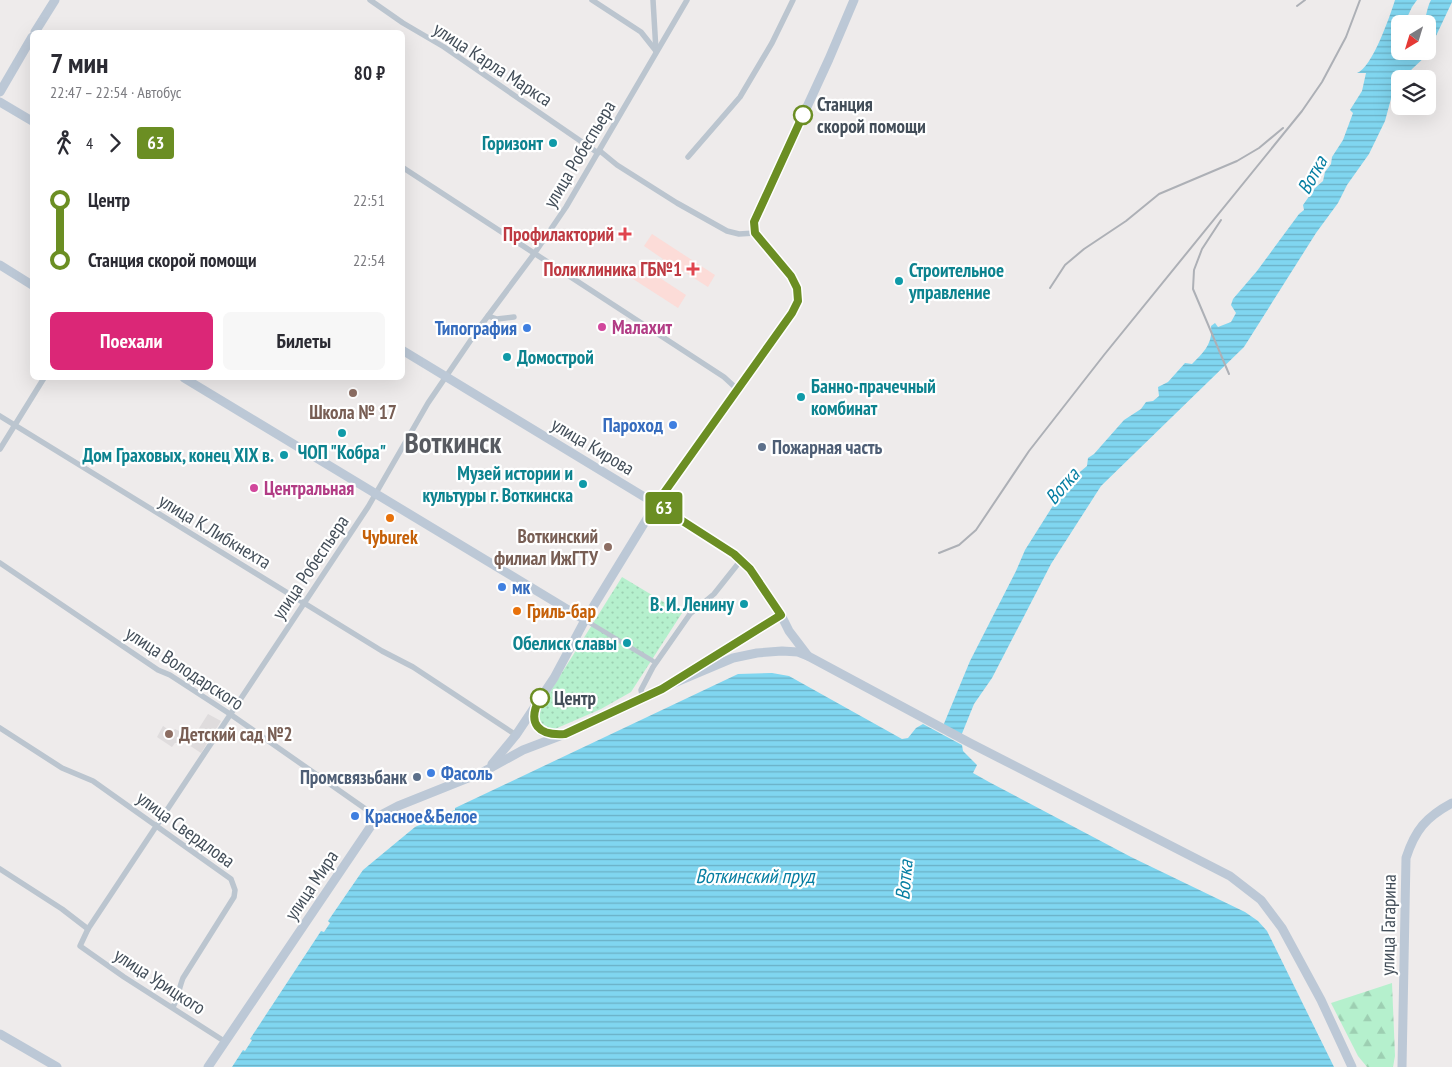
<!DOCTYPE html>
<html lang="ru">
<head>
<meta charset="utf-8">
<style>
	body { margin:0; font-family:"PT Sans Narrow",sans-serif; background:#f7f7f7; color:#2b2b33; height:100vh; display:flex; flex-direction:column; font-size:19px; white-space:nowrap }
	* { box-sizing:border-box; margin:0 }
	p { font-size:16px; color:#7c7c81 }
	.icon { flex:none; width:28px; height:28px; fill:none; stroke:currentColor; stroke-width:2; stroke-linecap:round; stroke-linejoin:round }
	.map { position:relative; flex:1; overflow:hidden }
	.side { position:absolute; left:30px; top:30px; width:375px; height:350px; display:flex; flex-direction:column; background:#fff; border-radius:8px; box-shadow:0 5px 20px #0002 }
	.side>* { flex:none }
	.badge { padding:0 10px; border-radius:4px; font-size:18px; line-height:32px }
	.needle { width:32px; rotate:218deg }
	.tools { position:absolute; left:1391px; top:15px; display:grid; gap:10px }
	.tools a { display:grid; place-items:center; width:45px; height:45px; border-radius:8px; background:#fff; box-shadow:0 5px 20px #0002; font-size:25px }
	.map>.badge { position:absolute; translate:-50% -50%; box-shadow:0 0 0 2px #fff }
	.legs { display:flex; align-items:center; gap:8px; height:55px; padding:0 20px; font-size:16px }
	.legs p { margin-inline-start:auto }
	.overview { display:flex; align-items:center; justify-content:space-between; height:85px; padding:0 20px }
	h1 { font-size:28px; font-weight:700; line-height:38px }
	.button { display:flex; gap:10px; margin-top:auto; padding:10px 20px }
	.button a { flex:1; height:58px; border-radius:8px; background:#db2777; color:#fff; font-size:20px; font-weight:700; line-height:58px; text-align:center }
	.button a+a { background:#f7f7f7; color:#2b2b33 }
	ul { padding:0 20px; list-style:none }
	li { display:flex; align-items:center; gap:18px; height:60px; font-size:19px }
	li i { display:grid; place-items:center; width:8px; height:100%; margin:0 6px; background:currentColor }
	li i::after { content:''; width:12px; height:12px; margin:-6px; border:4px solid; border-radius:50%; background:#fff }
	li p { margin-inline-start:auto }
	li:first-child i { background:linear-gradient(#0000 50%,currentColor 0) }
	li:last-child i { background:linear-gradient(currentColor 50%,#0000 0) }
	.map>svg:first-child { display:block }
	.education { fill:#dfdcdd }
	.medical { fill:#fcdcd8 }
	.forest { fill:url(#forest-firs) }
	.park { fill:url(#park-dots) }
	.water { fill:url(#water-rules) }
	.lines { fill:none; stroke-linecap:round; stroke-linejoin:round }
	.pedestrian { stroke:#bbc5cf; stroke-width:4.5 }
	.minor { stroke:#bbc5cf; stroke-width:5.5 }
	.secondary { stroke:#bcc8d6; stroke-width:9 }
	.rail { stroke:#adb0b6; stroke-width:2 }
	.line-1-casing { stroke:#fff; stroke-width:11 }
	.line-1 { stroke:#6b8e23; stroke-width:8 }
	.stop-1-dot { fill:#fff; stroke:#6b8e23; stroke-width:2.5 }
	.culture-dot { fill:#0f9aa8; stroke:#fff; stroke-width:2 }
	.health-dot { fill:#e0444e; stroke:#fff; stroke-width:2 }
	.hotel-dot { fill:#d1479c; stroke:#fff; stroke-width:2 }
	.shop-dot { fill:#3f7fe0; stroke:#fff; stroke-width:2 }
	.education-dot { fill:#8d6e63; stroke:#fff; stroke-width:2 }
	.service-dot { fill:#5c6f8a; stroke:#fff; stroke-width:2 }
	.food-dot { fill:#e8710a; stroke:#fff; stroke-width:2 }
	.labels { text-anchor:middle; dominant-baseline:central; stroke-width:4.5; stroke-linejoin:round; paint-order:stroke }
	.street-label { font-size:19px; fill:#434e59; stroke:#fff }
	.stop-label { font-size:19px; font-weight:bold; fill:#434e59; stroke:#fff; text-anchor:start }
	.culture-label { font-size:19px; font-weight:bold; fill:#0d838f; stroke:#fff; text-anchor:end }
	.health-label { font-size:19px; font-weight:bold; fill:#be3a42; stroke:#fff; text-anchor:end }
	.hotel-label { font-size:19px; font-weight:bold; fill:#b23c85; stroke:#fff; text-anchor:start }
	.shop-label { font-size:19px; font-weight:bold; fill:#366cbe; stroke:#fff; text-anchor:start }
	.education-label { font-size:19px; font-weight:bold; fill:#785e54; stroke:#fff }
	.service-label { font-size:19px; font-weight:bold; fill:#4e5e75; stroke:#fff; text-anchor:start }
	.food-label { font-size:19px; font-weight:bold; fill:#c56008; stroke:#fff }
	.water-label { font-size:20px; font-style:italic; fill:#067ea2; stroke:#fff }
	.town-label { font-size:29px; font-weight:bold; fill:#585b61; stroke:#fff }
</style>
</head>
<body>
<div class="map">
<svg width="1452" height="1067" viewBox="0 0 1452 1067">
	<defs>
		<pattern id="forest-firs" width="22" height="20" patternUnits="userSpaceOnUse" patternTransform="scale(1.25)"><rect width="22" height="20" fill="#b5f0cd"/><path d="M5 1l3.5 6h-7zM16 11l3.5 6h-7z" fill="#9dcfb2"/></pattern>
		<pattern id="park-dots" width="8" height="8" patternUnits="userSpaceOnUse" patternTransform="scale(1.25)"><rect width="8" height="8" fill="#b5f0cd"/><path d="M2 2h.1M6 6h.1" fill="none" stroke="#9dcfb2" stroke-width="1.8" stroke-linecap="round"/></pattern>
		<pattern id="water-rules" width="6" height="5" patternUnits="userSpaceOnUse" patternTransform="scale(1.25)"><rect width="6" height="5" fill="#80d6f0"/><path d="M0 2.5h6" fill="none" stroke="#6ab0c5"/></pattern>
	</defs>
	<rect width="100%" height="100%" fill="#eeebeb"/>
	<!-- education -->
	<path class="education" d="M208,714L221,721L201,753L189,745L190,743H175L172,747L157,737L163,726L172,732L175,729L181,732L179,736H194Z"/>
	<!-- medical -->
	<path class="medical" d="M652,234L715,275L708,287L667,261L657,276L686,295L678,308L630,277L638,265L653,274L663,259L644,246Z"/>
	<!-- forest -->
	<path class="forest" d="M1392,983L1395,1056L1393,1067H1367L1358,1056L1331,1003Z"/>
	<!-- park -->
	<path class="park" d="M622,577L682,613L631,692L601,709L555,729L539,726L538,711Z"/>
	<!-- water -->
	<g class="water">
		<path d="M1395,0H1417L1412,7L1404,24H1400V51H1428V24H1425C1425,18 1428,5 1431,0H1452V2L1427,55L1412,69L1405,79H1400V86L1392,95L1385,121L1369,154L1347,185L1338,203L1316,233L1244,347L1101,486L1051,564L992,678L974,704L961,736L943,726L970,661L1016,571L1025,550L1061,493L1075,476L1087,466L1088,458L1094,454L1124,420L1141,409L1146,402L1153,401L1159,396L1158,387L1168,382L1185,363L1192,364C1204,352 1213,344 1211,326L1215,323L1218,327L1231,322L1236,313L1231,305L1233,299L1257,271L1299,214L1304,210L1303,205L1315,188L1323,181L1325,172L1331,164L1332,157L1343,140L1353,113L1350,110L1362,91L1366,73H1357C1372,68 1390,16 1395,0Z"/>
		<path d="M772,673L789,676L902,739L908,738L916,728L923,724L962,745L963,751L977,765L973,773L989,782L1131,857L1245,912L1258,921L1267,931L1334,1067H232L243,1050L245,1051L252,1040L250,1039L321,931L324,932L330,923L328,921L363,870L415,827L442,814L443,815L455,810V808L738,674Z"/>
	</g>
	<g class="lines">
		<!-- pedestrian -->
		<path class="pedestrian" d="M585,620L653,661"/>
		<!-- minor -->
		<g class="minor">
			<path d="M370,0L403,23L444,47L598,153"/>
			<path d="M592,0L641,32L656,51"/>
			<path d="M653,0L656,51"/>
			<path d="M600,151L617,165L677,203L727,231L739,234L755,233"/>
			<path d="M688,157L740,97L772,43L793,0"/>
			<path d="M402,167L724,377L737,389"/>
			<path d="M488,316L497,319L514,317"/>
			<path d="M0,416L382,651L413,667L516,735"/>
			<path d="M0,449L44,378"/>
			<path d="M0,563L158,670L170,675L230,714L377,817"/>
			<path d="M643,698L641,690L653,667L690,614L714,594L741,560"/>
			<path d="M0,728L62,768L93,781L231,879L235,890L234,897L183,978C179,988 178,998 173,1007"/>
			<path d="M0,869L62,909L88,929"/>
			<path d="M224,1041L124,977L80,946L88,929L368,507L428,403L479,328L534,254L566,207L687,0"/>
		</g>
		<!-- secondary -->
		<g class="secondary">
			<path d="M35,32L55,0"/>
			<path d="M0,92L32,37"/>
			<path d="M0,102L32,121"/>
			<path d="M0,265L32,285"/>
			<path d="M402,350L656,504L734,553L750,569L781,615L789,631L808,656"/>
			<path d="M184,378L585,620"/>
			<path d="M692,670L781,615"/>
			<path d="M536,709C533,728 540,736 560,734"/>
			<path d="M492,764L516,735L554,678L585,620L656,504L792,313L798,301L797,288L791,276L755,233L754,222L829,59L854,0"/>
			<path d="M0,1034L57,1067"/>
			<path d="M208,1067L377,817L398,806L483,772L523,750L565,734L669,685L733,658L757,653L782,651L798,652L808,656L970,743L1230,876L1261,900L1282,928L1321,1000L1352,1067"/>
			<path d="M1402,1067L1406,858C1415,830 1426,817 1452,803"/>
		</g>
		<!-- rail -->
		<g class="rail">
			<path d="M1297,6L1305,0"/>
			<path d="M1221,220L1202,249L1194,270L1193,289L1229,374"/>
			<path d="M1050,288L1065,265L1084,249L1126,221L1159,194L1237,161L1259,148L1283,128"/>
			<path d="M939,553L959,545L976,530L1029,451L1104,355L1302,111L1322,82L1346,37L1360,0"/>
		</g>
	</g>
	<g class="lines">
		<!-- line-1 casing -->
		<g class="line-1-casing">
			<path id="line-1" d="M540,698C526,724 539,736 565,734L662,689L781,615L750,569L734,554L656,504L792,313L798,301L797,288L791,276L755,233L754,222L803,115"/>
		</g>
		<!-- line-1 -->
		<use href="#line-1" class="line-1"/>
	</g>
	<!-- markers -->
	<g class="stop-1-dot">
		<circle cx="803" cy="115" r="9"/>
		<circle cx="540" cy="698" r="9"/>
	</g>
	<g class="culture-dot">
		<circle cx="553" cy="143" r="5"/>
		<circle cx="899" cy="281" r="5"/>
		<circle cx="507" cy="357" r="5"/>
		<circle cx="801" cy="397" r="5"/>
		<circle cx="342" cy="433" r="5"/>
		<circle cx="284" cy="455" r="5"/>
		<circle cx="583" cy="484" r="5"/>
		<circle cx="744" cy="604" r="5"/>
		<circle cx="627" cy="643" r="5"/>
	</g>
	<g class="health-dot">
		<path d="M622.5 226.5h5v5h5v5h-5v5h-5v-5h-5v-5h5z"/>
		<path d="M690.5 261.5h5v5h5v5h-5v5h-5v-5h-5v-5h5z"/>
	</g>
	<g class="hotel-dot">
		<circle cx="602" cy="327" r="5"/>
		<circle cx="254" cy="488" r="5"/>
	</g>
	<g class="shop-dot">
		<circle cx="527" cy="328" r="5"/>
		<circle cx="673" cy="425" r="5"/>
		<circle cx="502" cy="587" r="5"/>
		<circle cx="431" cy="773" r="5"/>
		<circle cx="355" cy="816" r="5"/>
	</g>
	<g class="education-dot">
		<circle cx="353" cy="393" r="5"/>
		<circle cx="608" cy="547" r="5"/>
		<circle cx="169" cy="734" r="5"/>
	</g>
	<g class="service-dot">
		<circle cx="762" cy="447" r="5"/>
		<circle cx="417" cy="777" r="5"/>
	</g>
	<g class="food-dot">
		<circle cx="390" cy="518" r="5"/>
		<circle cx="517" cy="611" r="5"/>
	</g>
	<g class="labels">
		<!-- street labels -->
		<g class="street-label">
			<text transform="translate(493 64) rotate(33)">улица Карла Маркса</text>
			<text transform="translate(579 154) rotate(-59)">улица Робеспьера</text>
			<text transform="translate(593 446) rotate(31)">улица Кирова</text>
			<text transform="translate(215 531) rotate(31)">улица К.Либкнехта</text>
			<text transform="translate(310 567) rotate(-56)">улица Робеспьера</text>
			<text transform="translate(185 668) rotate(33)">улица Володарского</text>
			<text transform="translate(186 829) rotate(36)">улица Свердлова</text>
			<text transform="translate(311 885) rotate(-56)">улица Мира</text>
			<text transform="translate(1388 925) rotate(-89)">улица Гагарина</text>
			<text transform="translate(160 981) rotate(33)">улица Урицкого</text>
		</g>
		<!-- stop labels -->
		<g class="stop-label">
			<text x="817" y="104">Станция<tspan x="817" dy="22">скорой помощи</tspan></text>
			<text x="554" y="698">Центр</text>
		</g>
		<!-- culture labels -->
		<g class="culture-label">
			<text x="543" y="143">Горизонт</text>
			<text x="909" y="270" text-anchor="start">Строительное<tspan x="909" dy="22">управление</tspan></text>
			<text x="517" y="357" text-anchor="start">Домострой</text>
			<text x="811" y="386" text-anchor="start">Банно-прачечный<tspan x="811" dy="22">комбинат</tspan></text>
			<text x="342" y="452" text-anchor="middle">ЧОП "Кобра"</text>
			<text x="274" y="455">Дом Граховых, конец XIX в.</text>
			<text x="573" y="473">Музей истории и<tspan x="573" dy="22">культуры г. Воткинска</tspan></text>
			<text x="734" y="604">В. И. Ленину</text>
			<text x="617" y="643">Обелиск славы</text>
		</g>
		<!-- health labels -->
		<g class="health-label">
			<text x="614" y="234">Профилакторий</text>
			<text x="682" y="269">Поликлиника ГБ№1</text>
		</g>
		<!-- hotel labels -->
		<g class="hotel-label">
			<text x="612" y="327">Малахит</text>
			<text x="264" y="488">Центральная</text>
		</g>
		<!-- shop labels -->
		<g class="shop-label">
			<text x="517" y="328" text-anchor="end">Типография</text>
			<text x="663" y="425" text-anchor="end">Пароход</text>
			<text x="512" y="587">мк</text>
			<text x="441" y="773">Фасоль</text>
			<text x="365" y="816">Красное&amp;Белое</text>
		</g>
		<!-- education labels -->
		<g class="education-label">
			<text x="353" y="412">Школа № 17</text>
			<text x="598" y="536" text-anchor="end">Воткинский<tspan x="598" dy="22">филиал ИжГТУ</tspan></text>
			<text x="179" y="734" text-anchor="start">Детский сад №2</text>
		</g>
		<!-- service labels -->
		<g class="service-label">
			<text x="772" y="447">Пожарная часть</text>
			<text x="407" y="777" text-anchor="end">Промсвязьбанк</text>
		</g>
		<!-- food labels -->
		<g class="food-label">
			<text x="390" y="537">Чуburek</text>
			<text x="527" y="611" text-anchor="start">Гриль-бар</text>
		</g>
		<!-- water labels -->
		<g class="water-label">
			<text transform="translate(1312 175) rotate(-61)">Вотка</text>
			<text transform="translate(1062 486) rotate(-49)">Вотка</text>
			<text x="755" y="876">Воткинский пруд</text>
			<text transform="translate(904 880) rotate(-85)">Вотка</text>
		</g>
		<!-- town labels -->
		<g class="town-label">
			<text x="453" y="442">Воткинск</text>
		</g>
	</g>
</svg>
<div class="tools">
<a><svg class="needle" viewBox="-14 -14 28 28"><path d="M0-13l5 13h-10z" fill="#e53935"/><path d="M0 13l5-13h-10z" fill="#7c7c81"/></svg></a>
<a><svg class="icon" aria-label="layers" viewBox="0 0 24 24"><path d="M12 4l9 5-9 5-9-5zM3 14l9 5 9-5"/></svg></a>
</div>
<b class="badge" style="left:664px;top:508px;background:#6b8e23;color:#fff">63</b>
<section class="side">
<div class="overview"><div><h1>7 мин</h1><p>22:47 – 22:54 · Автобус</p></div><b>80 ₽</b></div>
<div class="legs"><svg class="icon" aria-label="walk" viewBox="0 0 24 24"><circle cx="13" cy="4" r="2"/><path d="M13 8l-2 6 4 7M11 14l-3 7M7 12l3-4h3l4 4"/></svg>4<svg class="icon" aria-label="forward" viewBox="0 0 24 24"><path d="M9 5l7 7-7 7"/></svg><b class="badge" style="background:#6b8e23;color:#fff">63</b></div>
<ul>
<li><i style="color:#6b8e23"></i><b>Центр</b><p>22:51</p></li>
<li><i style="color:#6b8e23"></i><b>Станция скорой помощи</b><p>22:54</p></li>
</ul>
<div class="button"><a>Поехали</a><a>Билеты</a></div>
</section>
</div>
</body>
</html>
